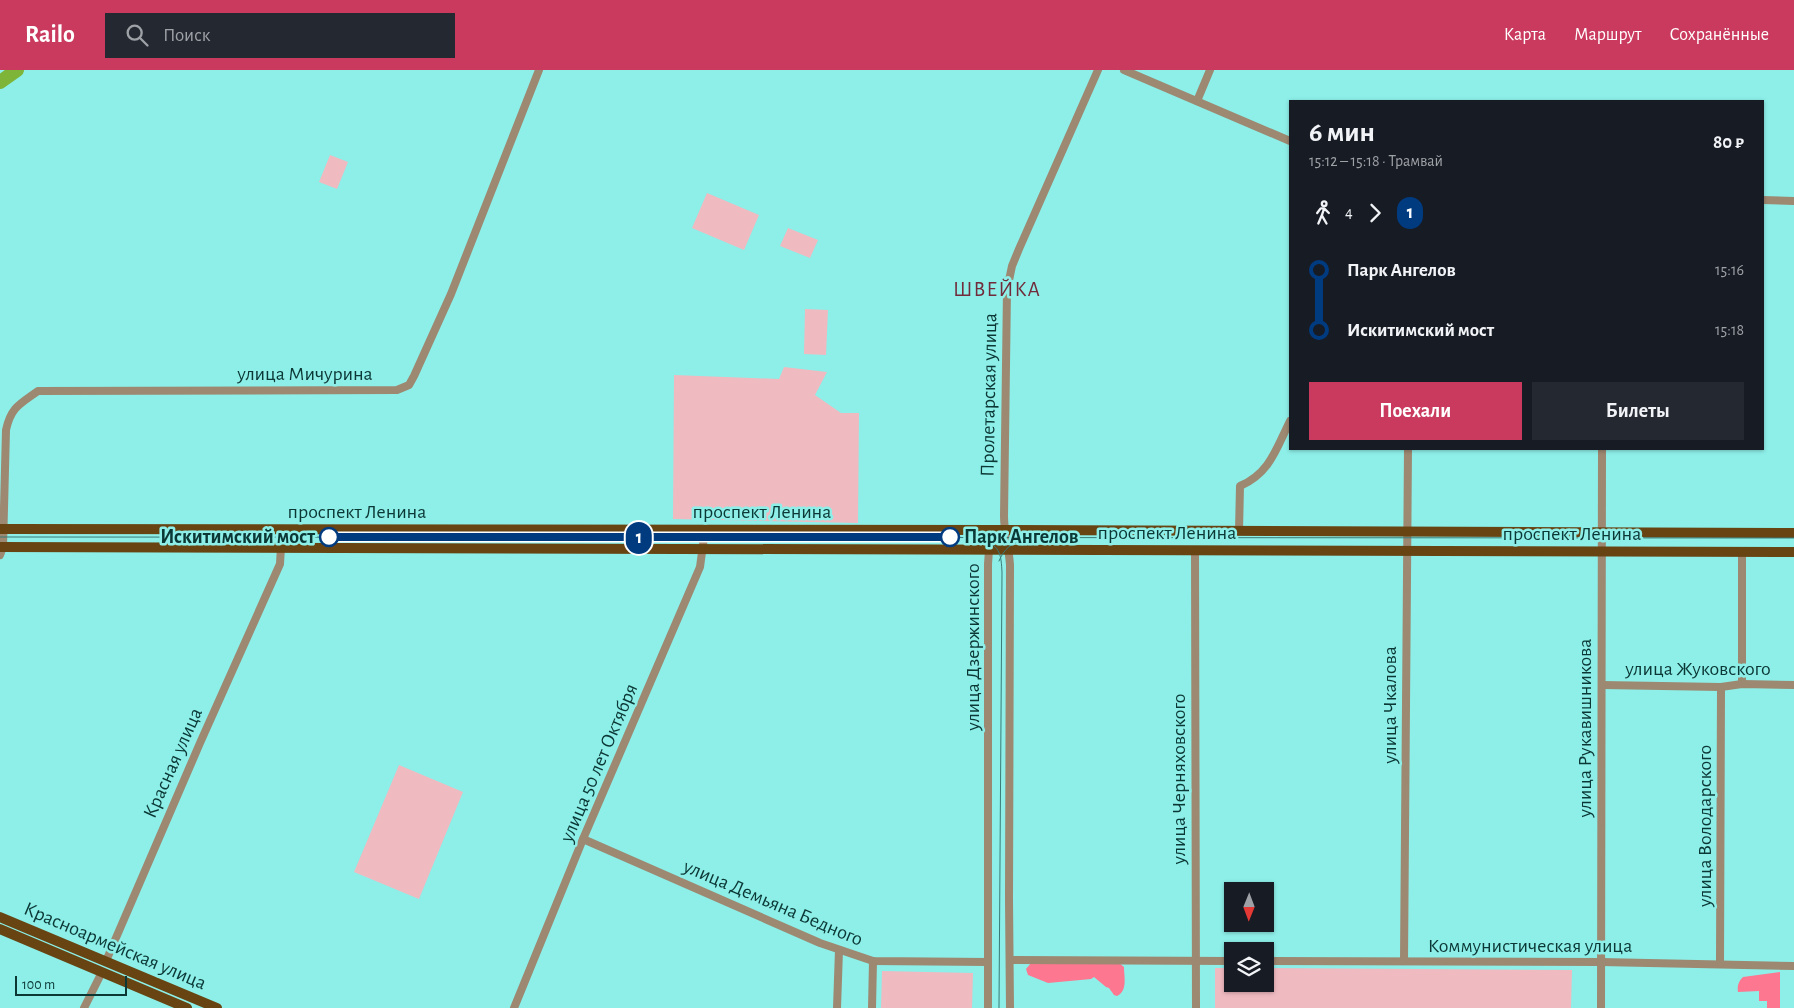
<!DOCTYPE html>
<html lang="ru">
<head>
<meta charset="utf-8">
<style>
	body { margin:0; font-family:"Alegreya Sans",sans-serif; background:#242831; color:#f1f3f6; height:100vh; display:flex; flex-direction:column; font-size:19px; white-space:nowrap }
	* { box-sizing:border-box; margin:0 }
	p { font-size:16px; color:#9ea1a6 }
	.icon { flex:none; width:28px; height:28px; fill:none; stroke:currentColor; stroke-width:2; stroke-linecap:round; stroke-linejoin:round }
	.map { position:relative; flex:1; overflow:hidden }
	.drawer { position:absolute; left:1289px; top:30px; width:475px; height:350px; display:flex; flex-direction:column; background:#171b24; border-radius:0px; box-shadow:0 1px 4px #0004 }
	.drawer>* { flex:none }
	.badge { padding:0 10px; border-radius:16px; font-size:18px; line-height:32px }
	.needle { width:32px; rotate:181deg }
	.buttons { position:absolute; left:1224px; top:812px; display:grid; gap:10px }
	.buttons a { display:grid; place-items:center; width:50px; height:50px; border-radius:0px; background:#171b24; box-shadow:0 1px 4px #0004; font-size:25px }
	.scale { position:absolute; left:15px; bottom:12px; width:112px; box-sizing:border-box; padding-left:5px; border:2px solid #0b3735; border-top:0; font-size:14px; line-height:18px; white-space:nowrap; color:#0b3735; -webkit-text-stroke:4px #8defe8; paint-order:stroke }
	.map>.badge { position:absolute; translate:-50% -50%; box-shadow:0 0 0 2px #fff }
	.legs { display:flex; align-items:center; gap:8px; height:55px; padding:0 20px; font-size:16px }
	.legs p { margin-inline-start:auto }
	.overview { display:flex; align-items:center; justify-content:space-between; height:85px; padding:0 20px }
	h1 { font-size:28px; font-weight:700; line-height:38px }
	.primary-button { display:flex; gap:10px; margin-top:auto; padding:10px 20px }
	.primary-button a { flex:1; height:58px; border-radius:0px; background:#c93a5e; color:#fff; font-size:20px; font-weight:700; line-height:58px; text-align:center }
	.primary-button a+a { background:#242831; color:#f1f3f6 }
	ul { padding:0 20px; list-style:none }
	li { display:flex; align-items:center; gap:18px; height:60px; font-size:19px }
	li i { display:grid; place-items:center; width:8px; height:100%; margin:0 6px; background:currentColor }
	li i::after { content:''; width:12px; height:12px; margin:-6px; border:4px solid; border-radius:50%; background:#171b24 }
	li p { margin-inline-start:auto }
	li:first-child i { background:linear-gradient(#0000 50%,currentColor 0) }
	li:last-child i { background:linear-gradient(currentColor 50%,#0000 0) }
	header { display:flex; align-items:center; gap:30px; box-sizing:border-box; height:70px; padding:0 25px; background:#c93a5e; color:#fff }
	header strong { font-size:24px }
	nav { display:flex; gap:28px; margin-inline-start:auto; font-size:18px }
	.search { width:350px; height:45px; background:#242831; display:flex; align-items:center; gap:12px; box-sizing:border-box; padding:0 18px; border-radius:0px; color:#9ea1a6; font-size:19px }
	.map>svg:first-child { display:block }
	.green { fill:#f0bac1 }
	.forest { fill:#fd7790 }
	.lines { fill:none; stroke-linecap:round; stroke-linejoin:round }
	.river { stroke:#7eb437; stroke-width:14 }
	.minor { stroke:#9d8871; stroke-width:8 }
	.major { stroke:#684413; stroke-width:10 }
	.tram { stroke:#3a7a76; stroke-width:1 }
	.line-1-casing { stroke:#fff; stroke-width:11 }
	.line-1 { stroke:#003b80; stroke-width:8 }
	.stop-1-dot { fill:#fff; stroke:#003b80; stroke-width:2.5 }
	.labels { text-anchor:middle; dominant-baseline:central; stroke-width:5; stroke-linejoin:round; paint-order:stroke }
	.street-label { font-size:20px; fill:#0b3735; stroke:#8defe8 }
	.stop-label { font-size:20px; font-weight:bold; fill:#0b3735; stroke:#8defe8; text-anchor:end }
	.neighbourhood-label { font-size:21px; letter-spacing:1px; fill:#712b3a; stroke:#8defe8 }
</style>
</head>
<body>
<header>
<strong>Railo</strong>
<div class="search"><svg class="icon" aria-label="search" viewBox="0 0 24 24"><circle cx="10" cy="10" r="6"/><path d="M15 15l6 6"/></svg>Поиск</div>
<nav><a>Карта</a><a>Маршрут</a><a>Сохранённые</a></nav>
</header>
<div class="map">
<svg width="1794" height="938" viewBox="0 0 1794 938">
	<rect width="100%" height="100%" fill="#8defe8"/>
	<!-- green -->
	<g class="green">
		<path d="M330,85L348,92L337,119L319,112Z"/>
		<path d="M707,123L759,145L744,180L692,158Z"/>
		<path d="M788,158L818,170L810,188L780,176Z"/>
		<path d="M805,239L828,240L826,285L804,284Z"/>
		<path d="M784,297L827,302L815,325L841,343H859L858,453L673,449L674,305L779,309Z"/>
		<path d="M399,695L463,722L419,829L354,802Z"/>
		<path d="M1215,898H1232V914H1265V898L1572,900L1571,938H1215Z"/>
		<path d="M882,901L973,903L972,938H881Z"/>
	</g>
	<!-- forest -->
	<g class="forest">
		<path d="M1031,893H1119L1124,897C1124,907 1128,921 1117,926L1114,925L1109,918L1106,917L1094,907L1091,909L1048,913L1028,905L1026,899Z"/>
		<path d="M1780,902V938H1767V931H1759V921L1738,922C1737,915 1739,911 1743,907Z"/>
	</g>
	<g class="lines">
		<!-- river -->
		<path class="river" d="M0,12L17,0"/>
		<!-- minor -->
		<g class="minor">
			<path d="M1124,0L1290,71"/>
			<path d="M1197,31L1210,0"/>
			<path d="M1762,130L1794,131"/>
			<path d="M1239,461L1240,416C1270,403 1276,379 1290,351"/>
			<path d="M1195,480L1196,938"/>
			<path d="M0,485L3,477L6,360C11,337 20,334 38,321L397,320L409,315L414,306L451,224L539,0"/>
			<path d="M1742,614V482"/>
			<path d="M1602,615L1721,617L1742,614L1794,615"/>
			<path d="M583,769L820,873L873,891L988,892"/>
			<path d="M1010,890L1232,891"/>
			<path d="M106,891L200,673L280,494L282,459"/>
			<path d="M1265,891L1601,892L1794,896"/>
			<path d="M1404,891L1408,379"/>
			<path d="M1720,894L1721,617"/>
			<path d="M84,938L102,902"/>
			<path d="M514,938L583,769L700,497L705,460"/>
			<path d="M837,938L839,880"/>
			<path d="M872,938L873,891"/>
			<path d="M988,938V494L989,480L1004,460"/>
			<path d="M1010,938L1009,830L1010,495C1009,478 1004,463 1004,446L1007,220L1012,196L1019,179L1098,0"/>
			<path d="M1601,938L1602,379"/>
		</g>
		<!-- major -->
		<g class="major">
			<path d="M0,459L1004,460L1794,463"/>
			<path d="M0,477L1794,482"/>
			<path d="M0,847L217,938"/>
			<path d="M0,859L187,938"/>
		</g>
		<!-- tram -->
		<g class="tram">
			<path d="M0,467L1794,468"/>
			<path d="M983,470C1001,476 1001,486 1002,502L999,938"/>
			<path d="M999,491C1004,479 1011,473 1024,470"/>
		</g>
	</g>
	<g class="lines">
		<!-- line-1 casing -->
		<g class="line-1-casing">
			<path id="line-1" d="M329,467H950"/>
		</g>
		<!-- line-1 -->
		<use href="#line-1" class="line-1"/>
	</g>
	<!-- markers -->
	<g class="stop-1-dot">
		<circle cx="329" cy="467" r="9"/>
		<circle cx="950" cy="467" r="9"/>
	</g>
	<g class="labels">
		<!-- street labels -->
		<g class="street-label">
			<text x="305" y="304">улица Мичурина</text>
			<text transform="translate(989 325) rotate(-89)">Пролетарская улица</text>
			<text x="357" y="442">проспект Ленина</text>
			<text x="762" y="442">проспект Ленина</text>
			<text x="1167" y="463">проспект Ленина</text>
			<text x="1572" y="464">проспект Ленина</text>
			<text transform="translate(973 577) rotate(-90)">улица Дзержинского</text>
			<text x="1698" y="599">улица Жуковского</text>
			<text transform="translate(1390 635) rotate(-90)">улица Чкалова</text>
			<text transform="translate(1585 658) rotate(-90)">улица Рукавишникова</text>
			<text transform="translate(173 693) rotate(-66)">Красная улица</text>
			<text transform="translate(599 693) rotate(-67)">улица 50 лет Октября</text>
			<text transform="translate(1179 709) rotate(-90)">улица Черняховского</text>
			<text transform="translate(1705 756) rotate(-90)">улица Володарского</text>
			<text transform="translate(773 833) rotate(23)">улица Демьяна Бедного</text>
			<text transform="translate(115 876) rotate(23)">Красноармейская улица</text>
			<text x="1530" y="876">Коммунистическая улица</text>
		</g>
		<!-- stop labels -->
		<g class="stop-label">
			<text x="315" y="467">Искитимский мост</text>
			<text x="964" y="467" text-anchor="start">Парк Ангелов</text>
		</g>
		<!-- neighbourhood labels -->
		<g class="neighbourhood-label">
			<text x="997" y="219">ШВЕЙКА</text>
		</g>
	</g>
</svg>
<div class="buttons">
<a><svg class="needle" viewBox="-14 -14 28 28"><path d="M0-13l5 13h-10z" fill="#e53935"/><path d="M0 13l5-13h-10z" fill="#9ea1a6"/></svg></a>
<a><svg class="icon" aria-label="layers" viewBox="0 0 24 24"><path d="M12 4l9 5-9 5-9-5zM3 14l9 5 9-5"/></svg></a>
</div>
<div class="scale">100 m</div>
<b class="badge" style="left:639px;top:468px;background:#003b80;color:#fff">1</b>
<section class="drawer">
<div class="overview"><div><h1>6 мин</h1><p>15:12 – 15:18 · Трамвай</p></div><b>80 ₽</b></div>
<div class="legs"><svg class="icon" aria-label="walk" viewBox="0 0 24 24"><circle cx="13" cy="4" r="2"/><path d="M13 8l-2 6 4 7M11 14l-3 7M7 12l3-4h3l4 4"/></svg>4<svg class="icon" aria-label="forward" viewBox="0 0 24 24"><path d="M9 5l7 7-7 7"/></svg><b class="badge" style="background:#003b80;color:#fff">1</b></div>
<ul>
<li><i style="color:#003b80"></i><b>Парк Ангелов</b><p>15:16</p></li>
<li><i style="color:#003b80"></i><b>Искитимский мост</b><p>15:18</p></li>
</ul>
<div class="primary-button"><a>Поехали</a><a>Билеты</a></div>
</section>
</div>
</body>
</html>
